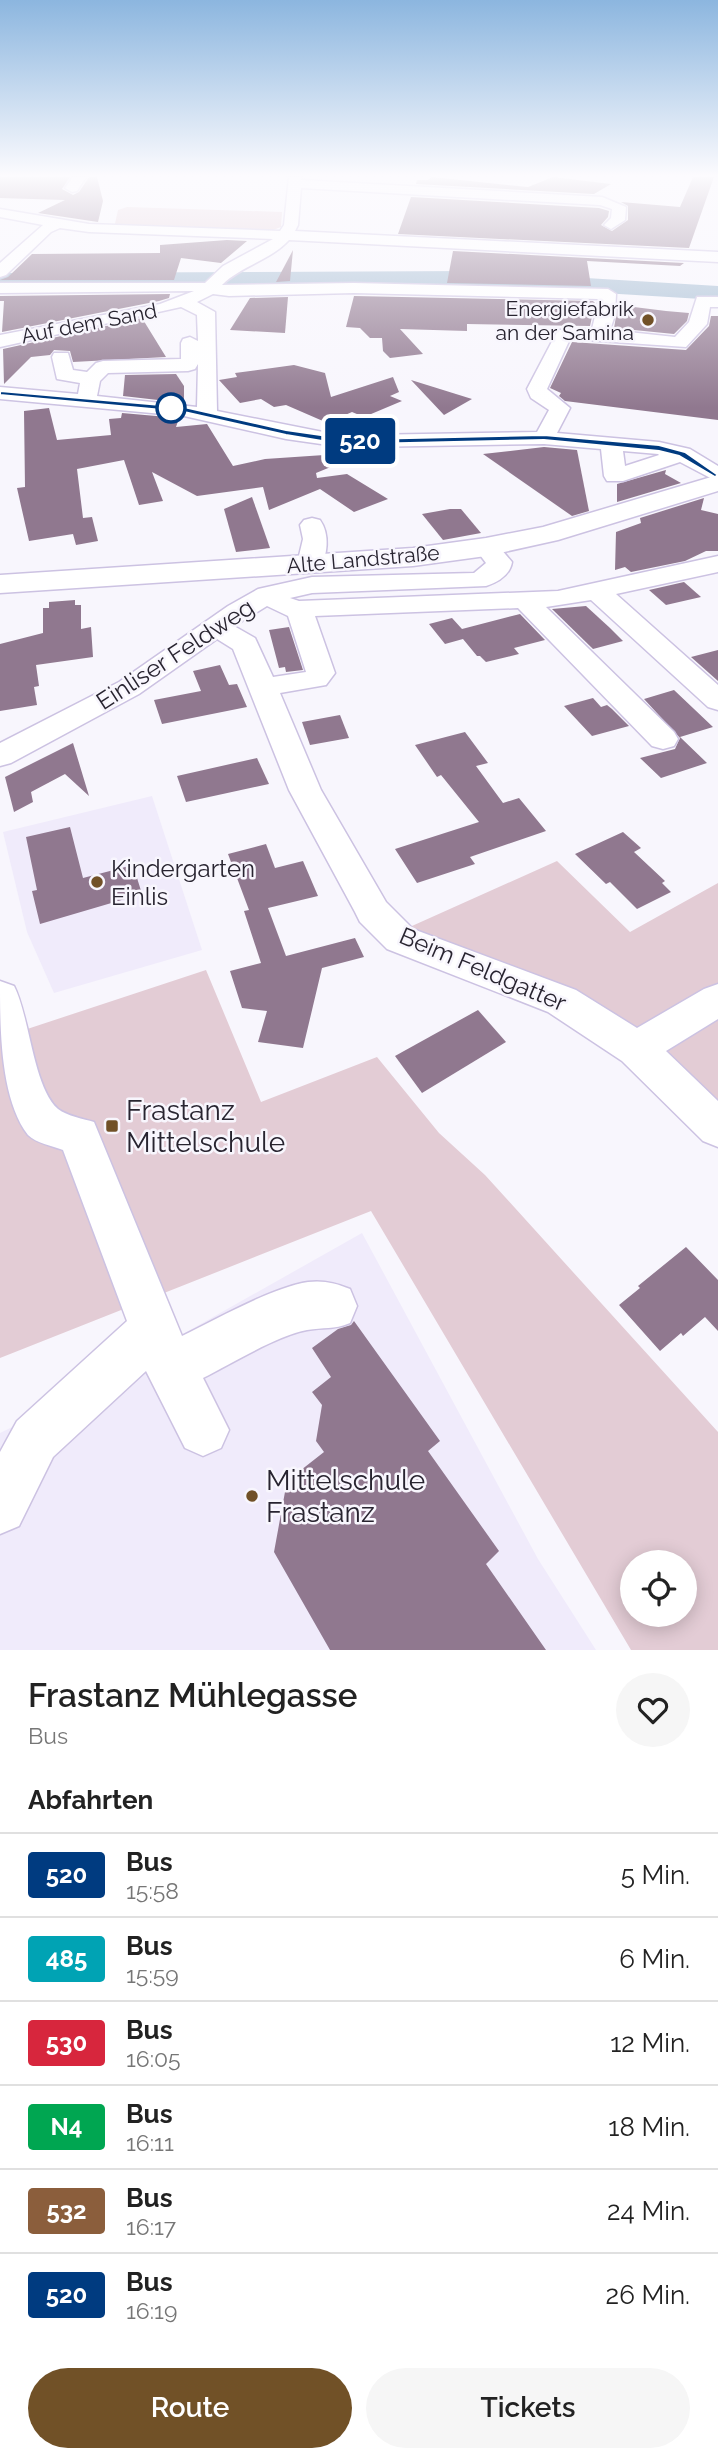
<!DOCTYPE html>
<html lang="de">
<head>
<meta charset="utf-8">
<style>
	body { margin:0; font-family:Raleway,sans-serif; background:#f6f6f6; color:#222; height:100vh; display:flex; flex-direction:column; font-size:26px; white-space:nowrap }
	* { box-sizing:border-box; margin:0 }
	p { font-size:23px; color:#767676 }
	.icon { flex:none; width:38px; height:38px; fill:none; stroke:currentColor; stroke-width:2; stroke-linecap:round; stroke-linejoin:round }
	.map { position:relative; height:1650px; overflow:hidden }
	.panel { display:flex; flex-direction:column; background:#fff; flex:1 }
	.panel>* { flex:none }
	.badge { padding:0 14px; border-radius:5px; font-size:24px; line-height:46px }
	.controls { position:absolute; left:620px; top:1550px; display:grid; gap:14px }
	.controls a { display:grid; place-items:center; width:77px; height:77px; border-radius:50%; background:#fff; box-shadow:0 4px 18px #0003; font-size:35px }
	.map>.badge { position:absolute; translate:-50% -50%; box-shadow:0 0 0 4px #fff }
	h2 { padding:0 28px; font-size:26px; line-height:63px }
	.round { display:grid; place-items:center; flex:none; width:74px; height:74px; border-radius:37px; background:#f6f6f6 }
	.overview { display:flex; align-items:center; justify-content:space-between; height:119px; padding:0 28px }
	h1 { font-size:33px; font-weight:600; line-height:52px }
	.button { display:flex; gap:14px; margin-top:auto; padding:14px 28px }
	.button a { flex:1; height:80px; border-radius:42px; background:#715127; color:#fff; font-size:28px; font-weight:600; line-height:80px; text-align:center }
	.button a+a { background:#f6f6f6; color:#222 }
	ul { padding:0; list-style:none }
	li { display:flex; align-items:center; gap:21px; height:84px; padding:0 28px; border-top:2px solid #e0e0e0 }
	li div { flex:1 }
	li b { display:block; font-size:26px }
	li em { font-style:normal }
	li .badge { min-width:77px; font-weight:700; text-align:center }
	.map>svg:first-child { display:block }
	.built { fill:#f0ebfb }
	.green { fill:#e3ccd5; fill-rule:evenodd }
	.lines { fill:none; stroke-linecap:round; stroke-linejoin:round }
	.river { fill:#a2bad1; fill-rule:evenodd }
	.building { fill:#90788f }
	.minor-casing { stroke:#ccc2e2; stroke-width:3 }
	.major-casing { stroke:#ccc2e2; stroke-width:3 }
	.minor { fill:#fff; fill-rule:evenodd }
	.major { fill:#fff; fill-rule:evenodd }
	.line { fill:#003b80; stroke:#fff; stroke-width:2 }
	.poi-dot { fill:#715127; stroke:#f8f6fd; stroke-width:2.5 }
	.stop-dot { fill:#fff; stroke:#003b80; stroke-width:3.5 }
	.labels { text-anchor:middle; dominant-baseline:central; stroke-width:5; stroke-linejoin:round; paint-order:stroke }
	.far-poi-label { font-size:21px; fill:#282430; stroke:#f8f6fd; text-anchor:end }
	.far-street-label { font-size:21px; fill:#282430; stroke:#f8f6fd }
	.street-label { font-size:24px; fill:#282430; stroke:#f8f6fd }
	.poi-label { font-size:24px; fill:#282430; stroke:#f8f6fd; text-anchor:start }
	.near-poi-label { font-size:28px; fill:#282430; stroke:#f8f6fd; text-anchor:start }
</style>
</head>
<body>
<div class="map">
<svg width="718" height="1650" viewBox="0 0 718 1650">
	<rect width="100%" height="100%" fill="#f8f6fd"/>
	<!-- built -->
	<g class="built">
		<path d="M152,796L202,950L54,993L27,932L3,832Z"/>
		<path d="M362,1233L538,1559L596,1650H0V1433L59,1404Z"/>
	</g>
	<!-- green -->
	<g class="green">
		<path d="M127,207L282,212L281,227L268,232L114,228L118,210Z"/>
		<path d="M557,861L630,932L718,883V1122L582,997L403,930Z"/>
		<path d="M206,970L261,1102L377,1057L439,1133L485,1175L718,1432V1650H631L371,1211L0,1358V1038ZM632,1563H684V1615H632Z"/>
	</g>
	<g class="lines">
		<!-- river -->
		<path class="river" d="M471,271L718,286V300L471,285L0,287V273Z"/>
	</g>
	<!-- building -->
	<g class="building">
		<path d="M0,177H70L62,189L73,195L79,192L89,177H97L103,201L98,222L38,213L65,200L0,198Z"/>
		<path d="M432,177L528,187L553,177L611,184L594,194L416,184L417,180H428Z"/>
		<path d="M693,177H714L689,248L398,234L411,197L599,208L609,211L608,217L601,225L612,231L628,220V206L621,202L680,207Z"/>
		<path d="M227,240L247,241L221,263L181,258L174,280H0L8,277L32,254L160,253V245Z"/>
		<path d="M293,250L290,281L276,282Z"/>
		<path d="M453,251L684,263L680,266L587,261L591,286L447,283Z"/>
		<path d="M170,294L169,298L159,301L2,332L4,301H0V296Z"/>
		<path d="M354,296L593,301L595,303L590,326L467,324V331L400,329L423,354L390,358L383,351L382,338H370L360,328L346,327Z"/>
		<path d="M288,297L285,333L230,330L250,298Z"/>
		<path d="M618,305L666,311L689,313L687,321L674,334L614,328Z"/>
		<path d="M711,316H718V420L565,401L559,396L561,393L550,388L572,342L686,350L709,326Z"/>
		<path d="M142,318L166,357L73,362L70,351L54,350L50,355L31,357L4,384L3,349Z"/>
		<path d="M294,365L325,373L331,397L393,377L399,392L390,396L402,401L364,417L352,412L336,419L339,428L286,405L274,407L261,399L240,403L219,380L237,377L235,373Z"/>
		<path d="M176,374L184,386V403L123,396L125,375Z"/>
		<path d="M411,380L472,399L444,415Z"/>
		<path d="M49,408L57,440L111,435L109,419L121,418L122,413L179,418L176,427L207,424L233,466L265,459L354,453L355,457L316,473L317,478L347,474L388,499L354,512L320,489L269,510L263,487L197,496L152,472L163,501L139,505L124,460L77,469L83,518L92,517L98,541L76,545L73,534L29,541L17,488L25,487L24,411Z"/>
		<path d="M544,447L577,450L589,511L572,516L483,454Z"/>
		<path d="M666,470L665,474L681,483L617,502V484Z"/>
		<path d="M252,497L270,548L236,552L224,509Z"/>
		<path d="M704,498L701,510L718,514V551H706L685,561L631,572L625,567L615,570L616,532L641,523L640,518Z"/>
		<path d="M450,509H461L481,533L443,540L422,514Z"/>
		<path d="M684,582L701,597L666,605L649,590Z"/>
		<path d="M75,600V605H81V629L91,627L93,657L36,665L39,686L34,687L37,705L0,711V644L43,633V608H49V602Z"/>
		<path d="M586,606L610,628L623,641L593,649L552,609Z"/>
		<path d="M520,614L545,640L514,648L519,654L486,662L480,656H477L463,639L445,644L429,624L452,618L462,629Z"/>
		<path d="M289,627L303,670L286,672L285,667L279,668L269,630Z"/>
		<path d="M718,650V681L691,657Z"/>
		<path d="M220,665L229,685L237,684L247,707L162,724L154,700L201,691L193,671Z"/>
		<path d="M674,690L713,727L680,737L707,763L661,778L640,758L675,749L680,738L644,699Z"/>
		<path d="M593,698L601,707L607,705L612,709L629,726L592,736L564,706Z"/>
		<path d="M340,715L349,738L310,745L302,722Z"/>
		<path d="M465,732L488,763L476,766L503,803L519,798L546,831L470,857L475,864L417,883L395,849L479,822L441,775L437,777L415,745Z"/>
		<path d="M73,743L89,796L65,774L31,792L33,802L14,812L5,777Z"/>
		<path d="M257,758L269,784L186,802L177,776Z"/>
		<path d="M70,827L83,878L133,865L142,894L40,924L32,891L37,890L26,837Z"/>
		<path d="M623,832L641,848L634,852L665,881L662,883L671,892L637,909L610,882L606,884L575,854Z"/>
		<path d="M266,844L275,868L303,861L318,896L268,908L286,956L355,938L364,957L322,968L303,1048L258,1042L267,1011L242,1008L230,971L261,963L244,911L249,910L228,854Z"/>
		<path d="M478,1010L506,1042L422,1093L395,1056Z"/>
		<path d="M686,1247L718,1280V1331L705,1317L683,1336L681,1333L660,1351L619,1305L640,1288L638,1286Z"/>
		<path d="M354,1321L440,1441L428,1451L499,1551L486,1564L546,1650H330L274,1552L287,1481L324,1452L316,1441L322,1405L312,1392L331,1377L312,1348L338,1329L351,1325Z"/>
	</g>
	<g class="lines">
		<!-- minor casing -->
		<g class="minor-casing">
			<g id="minor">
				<path d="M73,177H86L77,191L72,192L65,188Z"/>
				<path d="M289,177H301V180L602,197L626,207L625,220L611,229L604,225L611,218L612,209L600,205L301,188L298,225L295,231L718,252V262L289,240C271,260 241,266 222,285L354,283L608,289L616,294L615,315L610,330L675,337L689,322L697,297H718V307H710L707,324L686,347L570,339L547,389L570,408L557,433L659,442L690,449L718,466V482L680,462L623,481H607L604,476L601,449L544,444L365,447L328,445L286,439L184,416L0,399V387L78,394L80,383L57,379L52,357L54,353H68L73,370L87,372L96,363L103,361L181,359V343L183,339L190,337L198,341L197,315L181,307L0,347V335L160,304L194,291L0,293V283H205L223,266L273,239L89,232L60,228L51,232L6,275L0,277V263L43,225L0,217V209L89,224L280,231L284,225ZM354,293L599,299L592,329L558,330L527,389L531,398L549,410L537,432L365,435L328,433L217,411L215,312L197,302L213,294L229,296ZM198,364L197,407L97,396L100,381L108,373L188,371L195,369ZM623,451L658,454L659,455L625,466Z"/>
				<path d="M312,518L320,520C330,534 328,556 319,569L310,572L301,569L297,564L303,539L300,525L304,520Z"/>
				<path d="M486,540L495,542L512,562C510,575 498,582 486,586L312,593L290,598L299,601L558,591L718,556V572L616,594L718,685V710L708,707L591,600L546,607L674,732L678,739L674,746L663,749L652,746L518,608L315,616L335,673L326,685L280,693L321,790L386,902L413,929L576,990L637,1028L704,989L718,984V1019L666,1051L718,1101V1147L703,1141L622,1061L548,1012L387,949L360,922L355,912L289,790L233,649L217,639L139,694L11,763L0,766V743L119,682L228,606L258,589L312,577L474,573L486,563L474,547L477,542ZM267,606L288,616L306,672L273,677L255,638L234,626Z"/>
				<path d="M0,981L14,986C30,1017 33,1087 58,1109C67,1116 84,1119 94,1122L182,1336C215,1320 273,1287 308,1282C323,1280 336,1283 350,1289L357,1306L350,1323C333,1330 324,1327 307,1330C278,1335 231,1364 203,1378L229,1430L221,1448L203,1456L185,1448L146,1371L53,1457L19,1526L0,1534V1452L17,1421L127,1321L63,1150C52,1146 36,1143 28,1135C0,1099 0,1027 0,981Z"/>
			</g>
		</g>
		<!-- major casing -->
		<g class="major-casing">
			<path id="major" d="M718,475V491L558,540L486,556L413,566L0,593V575L413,548L486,538L543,527Z"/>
		</g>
		<!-- minor -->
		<use href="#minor" class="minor"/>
		<!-- major -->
		<use href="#major" class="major"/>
	</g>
	<!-- sky -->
	<linearGradient id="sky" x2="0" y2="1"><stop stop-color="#8cb6df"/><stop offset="0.43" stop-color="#fcfbfe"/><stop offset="1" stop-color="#fcfbfe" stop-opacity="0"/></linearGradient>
	<rect width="718" height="408" fill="url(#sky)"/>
	<!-- line -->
	<path class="line" d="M0,391L184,407L286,430L328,436L365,439L544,435L659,445L685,452L718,475L715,477L679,456L659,451L544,440L365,444L328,442L286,435L184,412L0,395Z"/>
	<!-- markers -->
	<g class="poi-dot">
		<circle cx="648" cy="320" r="7"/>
		<circle cx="97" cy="882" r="7"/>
		<rect x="105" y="1119" width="14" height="14" rx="3.5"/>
		<circle cx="252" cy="1496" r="7"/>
	</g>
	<circle class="stop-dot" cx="171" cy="408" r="14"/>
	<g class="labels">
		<!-- far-poi labels -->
		<g class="far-poi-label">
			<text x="634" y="308">Energiefabrik<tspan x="634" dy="24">an der Samina</tspan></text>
		</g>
		<!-- far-street labels -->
		<g class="far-street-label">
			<text transform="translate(89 323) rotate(-11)">Auf dem Sand</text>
			<text transform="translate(363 559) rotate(-5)">Alte Landstraße</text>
		</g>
		<!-- street labels -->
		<g class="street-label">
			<text transform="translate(175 654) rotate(-33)">Einliser Feldweg</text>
			<text transform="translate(483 969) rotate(23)">Beim Feldgatter</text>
		</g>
		<!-- poi labels -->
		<g class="poi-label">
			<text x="111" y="868">Kindergarten<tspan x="111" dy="28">Einlis</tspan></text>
		</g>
		<!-- near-poi labels -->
		<g class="near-poi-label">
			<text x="126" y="1110">Frastanz<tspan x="126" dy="32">Mittelschule</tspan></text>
			<text x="266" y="1480">Mittelschule<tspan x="266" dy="32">Frastanz</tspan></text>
		</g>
	</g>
</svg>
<div class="controls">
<a><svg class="icon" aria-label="locate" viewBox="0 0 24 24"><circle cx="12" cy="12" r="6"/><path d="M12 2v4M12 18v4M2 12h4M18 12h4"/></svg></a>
</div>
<b class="badge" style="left:360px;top:441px;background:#003b80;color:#fff">520</b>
</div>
<section class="panel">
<div class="overview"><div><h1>Frastanz Mühlegasse</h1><p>Bus</p></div><a class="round"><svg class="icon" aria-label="heart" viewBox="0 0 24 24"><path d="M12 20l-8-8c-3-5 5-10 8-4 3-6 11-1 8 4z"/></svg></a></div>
<h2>Abfahrten</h2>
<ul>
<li><span class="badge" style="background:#003b80;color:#fff">520</span><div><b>Bus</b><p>15:58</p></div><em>5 Min.</em></li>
<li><span class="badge" style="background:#00a3b4;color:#fff">485</span><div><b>Bus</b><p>15:59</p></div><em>6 Min.</em></li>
<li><span class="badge" style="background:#d7263d;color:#fff">530</span><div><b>Bus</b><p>16:05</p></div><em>12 Min.</em></li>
<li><span class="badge" style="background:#00a651;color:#fff">N4</span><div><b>Bus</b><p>16:11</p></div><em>18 Min.</em></li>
<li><span class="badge" style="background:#8b5e3c;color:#fff">532</span><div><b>Bus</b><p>16:17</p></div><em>24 Min.</em></li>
<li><span class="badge" style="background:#003b80;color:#fff">520</span><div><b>Bus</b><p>16:19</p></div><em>26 Min.</em></li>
</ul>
<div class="button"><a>Route</a><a>Tickets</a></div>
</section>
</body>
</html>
